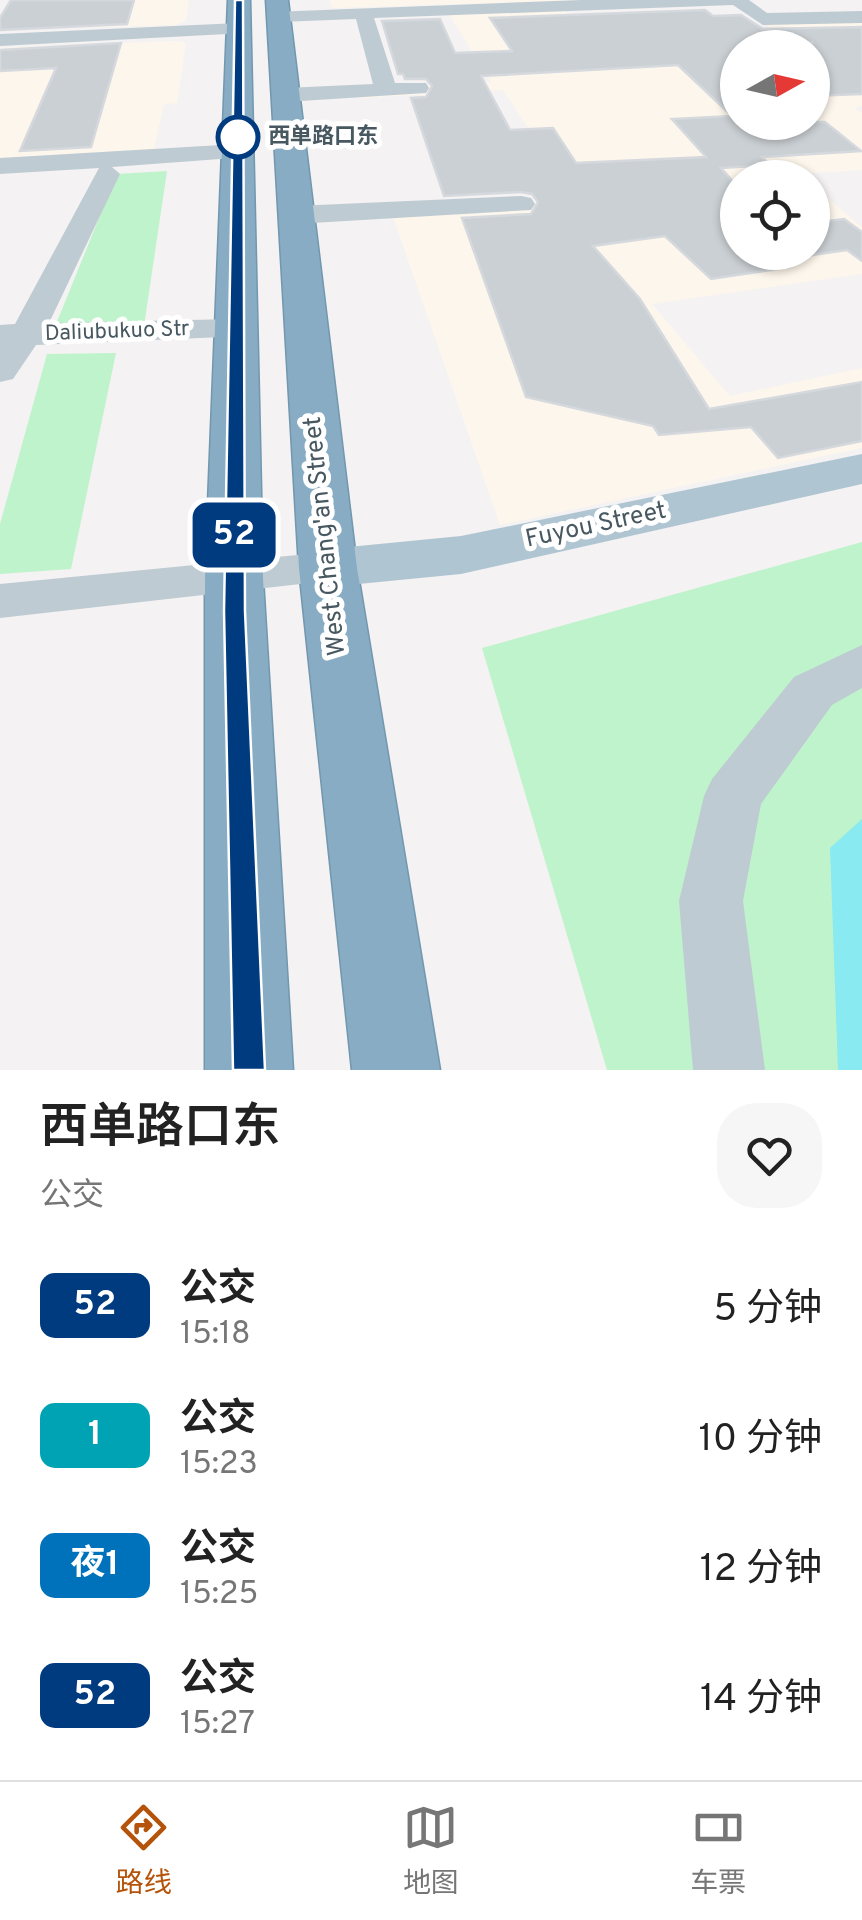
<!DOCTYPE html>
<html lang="zh">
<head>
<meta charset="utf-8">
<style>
	body { margin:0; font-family:Overpass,"Noto Sans SC",sans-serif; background:#f6f6f6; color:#222; height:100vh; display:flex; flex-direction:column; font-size:38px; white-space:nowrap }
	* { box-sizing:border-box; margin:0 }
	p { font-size:32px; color:#767676 }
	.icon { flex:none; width:55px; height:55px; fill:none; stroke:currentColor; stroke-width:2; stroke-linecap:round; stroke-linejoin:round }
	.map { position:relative; height:1070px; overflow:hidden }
	.sheet { display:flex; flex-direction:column; background:#fff; flex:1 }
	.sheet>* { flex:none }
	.badge { padding:0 20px; border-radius:15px; font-size:35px; line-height:65px }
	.needle { width:65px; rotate:82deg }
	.controls { position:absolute; left:720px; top:30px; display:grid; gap:20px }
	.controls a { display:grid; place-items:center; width:110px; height:110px; border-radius:50%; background:#fff; box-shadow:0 2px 8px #0004; font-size:50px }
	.map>.badge { position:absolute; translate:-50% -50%; box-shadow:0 0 0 5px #fff }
	.round { display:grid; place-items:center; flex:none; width:105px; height:105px; border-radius:40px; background:#f6f6f6 }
	.headline { display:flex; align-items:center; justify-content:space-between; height:170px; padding:0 40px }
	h1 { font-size:48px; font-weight:600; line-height:75px }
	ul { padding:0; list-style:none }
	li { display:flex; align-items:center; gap:30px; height:130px; padding:0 40px }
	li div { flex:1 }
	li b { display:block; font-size:38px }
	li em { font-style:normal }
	li .badge { min-width:110px; font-weight:700; text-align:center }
	.dock { display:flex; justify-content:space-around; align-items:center; height:140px; border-top:2px solid #e0e0e0; background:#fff; font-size:28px; color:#767676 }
	.dock a { display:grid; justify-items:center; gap:5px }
	.dock .active { color:#b45309 }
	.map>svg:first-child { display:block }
	.commercial { fill:#fdf6ec; fill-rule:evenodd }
	.green { fill:#bff3cc }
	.water { fill:#89eaf2 }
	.building { fill:#cbd0d4; stroke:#d5d9dd; stroke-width:2.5; fill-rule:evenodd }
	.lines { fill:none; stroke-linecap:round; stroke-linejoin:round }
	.highway-casing { stroke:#7297af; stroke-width:3 }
	.minor { fill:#bfcbd2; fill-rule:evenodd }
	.major { fill:#b0c5d2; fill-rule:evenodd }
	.highway { fill:#87acc3; fill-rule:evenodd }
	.line { fill:#003b80; stroke:#fff; stroke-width:2.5 }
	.stop-dot { fill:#fff; stroke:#003b80; stroke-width:5 }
	.labels { text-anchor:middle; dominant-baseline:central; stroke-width:10; stroke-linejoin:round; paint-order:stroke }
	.far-stop-label { font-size:22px; font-weight:bold; fill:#485861; stroke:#fff; text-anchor:start }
	.far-street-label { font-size:22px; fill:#485861; stroke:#fff }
	.street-label { font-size:25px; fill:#485861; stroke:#fff }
</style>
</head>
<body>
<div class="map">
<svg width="862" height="1070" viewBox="0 0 862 1070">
	<rect width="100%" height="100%" fill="#f4f2f2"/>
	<!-- commercial -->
	<g class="commercial">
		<path d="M14,0H189L186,21L176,25L0,30Z"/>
		<path d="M330,0H595L332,8Z"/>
		<path d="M562,8L605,53L793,44L763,22L862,18V106L854,107L862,113V170L800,174L802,177L737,179L738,252H812L813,186L862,227V274L652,304L730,396L862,368V448L500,525L393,217L718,181L568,189L503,90L359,98L357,89L491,82L448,13ZM738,48H812V122H738Z"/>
		<path d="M175,41L186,43L177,103L164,104L154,149L0,158V48Z"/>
	</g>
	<!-- green -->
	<g class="green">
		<path d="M167,171L144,326L54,329L117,174Z"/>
		<path d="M116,353L71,569L0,574V524L47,354Z"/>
		<path d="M862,542V1070H607L482,648Z"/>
	</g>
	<!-- water -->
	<path class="water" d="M862,819V1070H838L830,848Z"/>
	<!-- building -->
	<g class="building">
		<path d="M11,0H134L127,24L0,30V18Z"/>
		<path d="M705,10L713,16L741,15L763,29L862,27V94L812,96V42L738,45V122H825L861,151L762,157L770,165L721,168L738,187V252H789L790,267L711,279L665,236L593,246L640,299L709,409L862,382V441L778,458L751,427L659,435L653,426L526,397L462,218L531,214L538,202L532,194L521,192L444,196L411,98L426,97L432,86L426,79H405L403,74H398L382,21L440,19L455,53L512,51L490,18ZM678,65L732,116L672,119L706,157L576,163L553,128L510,130L481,76Z"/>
		<path d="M121,43L91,147L20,151L56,68L0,71V50Z"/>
		<path d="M844,219L862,232V261L847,250L812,255V223Z"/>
	</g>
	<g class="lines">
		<!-- highway casing -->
		<g class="highway-casing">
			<g id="highway">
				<path d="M228,0H250L263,579L293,1070H205V579Z"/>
				<path d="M266,0H288L357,568L440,1070H352L299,568Z"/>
			</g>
		</g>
		<!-- minor -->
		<g class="minor">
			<path d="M581,0H749L767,13L862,11V23L763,25L733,5L374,18L395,83H426L429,88L426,93L285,102L274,95L285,88L373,84L356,19L279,22L270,16L272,12Z"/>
			<path d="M239,23L249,29L246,33L0,46V34Z"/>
			<path d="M238,144L247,147L251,152L247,157L112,167L120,174L49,323L235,319L247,322L252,329L247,336L36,345L13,379L0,382V325L15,324L99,168L0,174V158Z"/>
			<path d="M521,196L531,198L535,204L531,210L295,224L285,221L281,215L285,209L295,206Z"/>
			<path d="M328,552L345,557L351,568L345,579L0,618V584Z"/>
			<path d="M862,645V688L832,705L761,804L743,901L765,1070H693L679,901L704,796L712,779L794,677Z"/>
		</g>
		<!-- major -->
		<path class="major" d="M862,454V484L461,574L328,587L308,582L299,568L308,554L328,549L461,536Z"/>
		<!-- highway -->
		<use href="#highway" class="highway"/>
	</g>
	<!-- line -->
	<path class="line" d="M235,0H243L245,611L265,1070H233L224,611Z"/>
	<!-- markers -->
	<circle class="stop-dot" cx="238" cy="137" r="20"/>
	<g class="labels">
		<!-- far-stop labels -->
		<g class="far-stop-label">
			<text x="268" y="137">西单路口东</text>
		</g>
		<!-- far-street labels -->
		<g class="far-street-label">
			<text transform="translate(117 332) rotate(-2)">Daliubukuo Str</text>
		</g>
		<!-- street labels -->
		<g class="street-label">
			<text transform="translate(596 526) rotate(-12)">Fuyou Street</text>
			<text transform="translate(326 536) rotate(-96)">West Chang'an Street</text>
		</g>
	</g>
</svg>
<div class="controls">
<a><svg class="needle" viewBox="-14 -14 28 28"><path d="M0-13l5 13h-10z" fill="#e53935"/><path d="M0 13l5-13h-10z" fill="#767676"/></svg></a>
<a><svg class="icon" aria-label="locate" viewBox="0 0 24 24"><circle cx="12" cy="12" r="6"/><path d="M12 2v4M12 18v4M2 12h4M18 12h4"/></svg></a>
</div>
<b class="badge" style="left:234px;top:535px;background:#003b80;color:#fff">52</b>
</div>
<section class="sheet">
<div class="headline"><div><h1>西单路口东</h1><p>公交</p></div><a class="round"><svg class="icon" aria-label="heart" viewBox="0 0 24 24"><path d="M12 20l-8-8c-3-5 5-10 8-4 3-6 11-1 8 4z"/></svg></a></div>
<ul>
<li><span class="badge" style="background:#003b80;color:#fff">52</span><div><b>公交</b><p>15:18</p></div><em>5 分钟</em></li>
<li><span class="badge" style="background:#00a3b4;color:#fff">1</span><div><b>公交</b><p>15:23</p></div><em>10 分钟</em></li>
<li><span class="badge" style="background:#0072bc;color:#fff">夜1</span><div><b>公交</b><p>15:25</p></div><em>12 分钟</em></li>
<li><span class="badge" style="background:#003b80;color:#fff">52</span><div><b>公交</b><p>15:27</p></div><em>14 分钟</em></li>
</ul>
</section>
<nav class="dock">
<a class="active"><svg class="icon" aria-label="directions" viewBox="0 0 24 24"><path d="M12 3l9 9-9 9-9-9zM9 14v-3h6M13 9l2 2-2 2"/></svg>路线</a>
<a><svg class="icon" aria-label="map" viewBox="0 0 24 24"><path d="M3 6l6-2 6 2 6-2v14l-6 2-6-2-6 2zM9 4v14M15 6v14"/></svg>地图</a>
<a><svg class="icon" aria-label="tickets" viewBox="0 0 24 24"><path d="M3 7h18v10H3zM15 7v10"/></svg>车票</a>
</nav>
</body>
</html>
